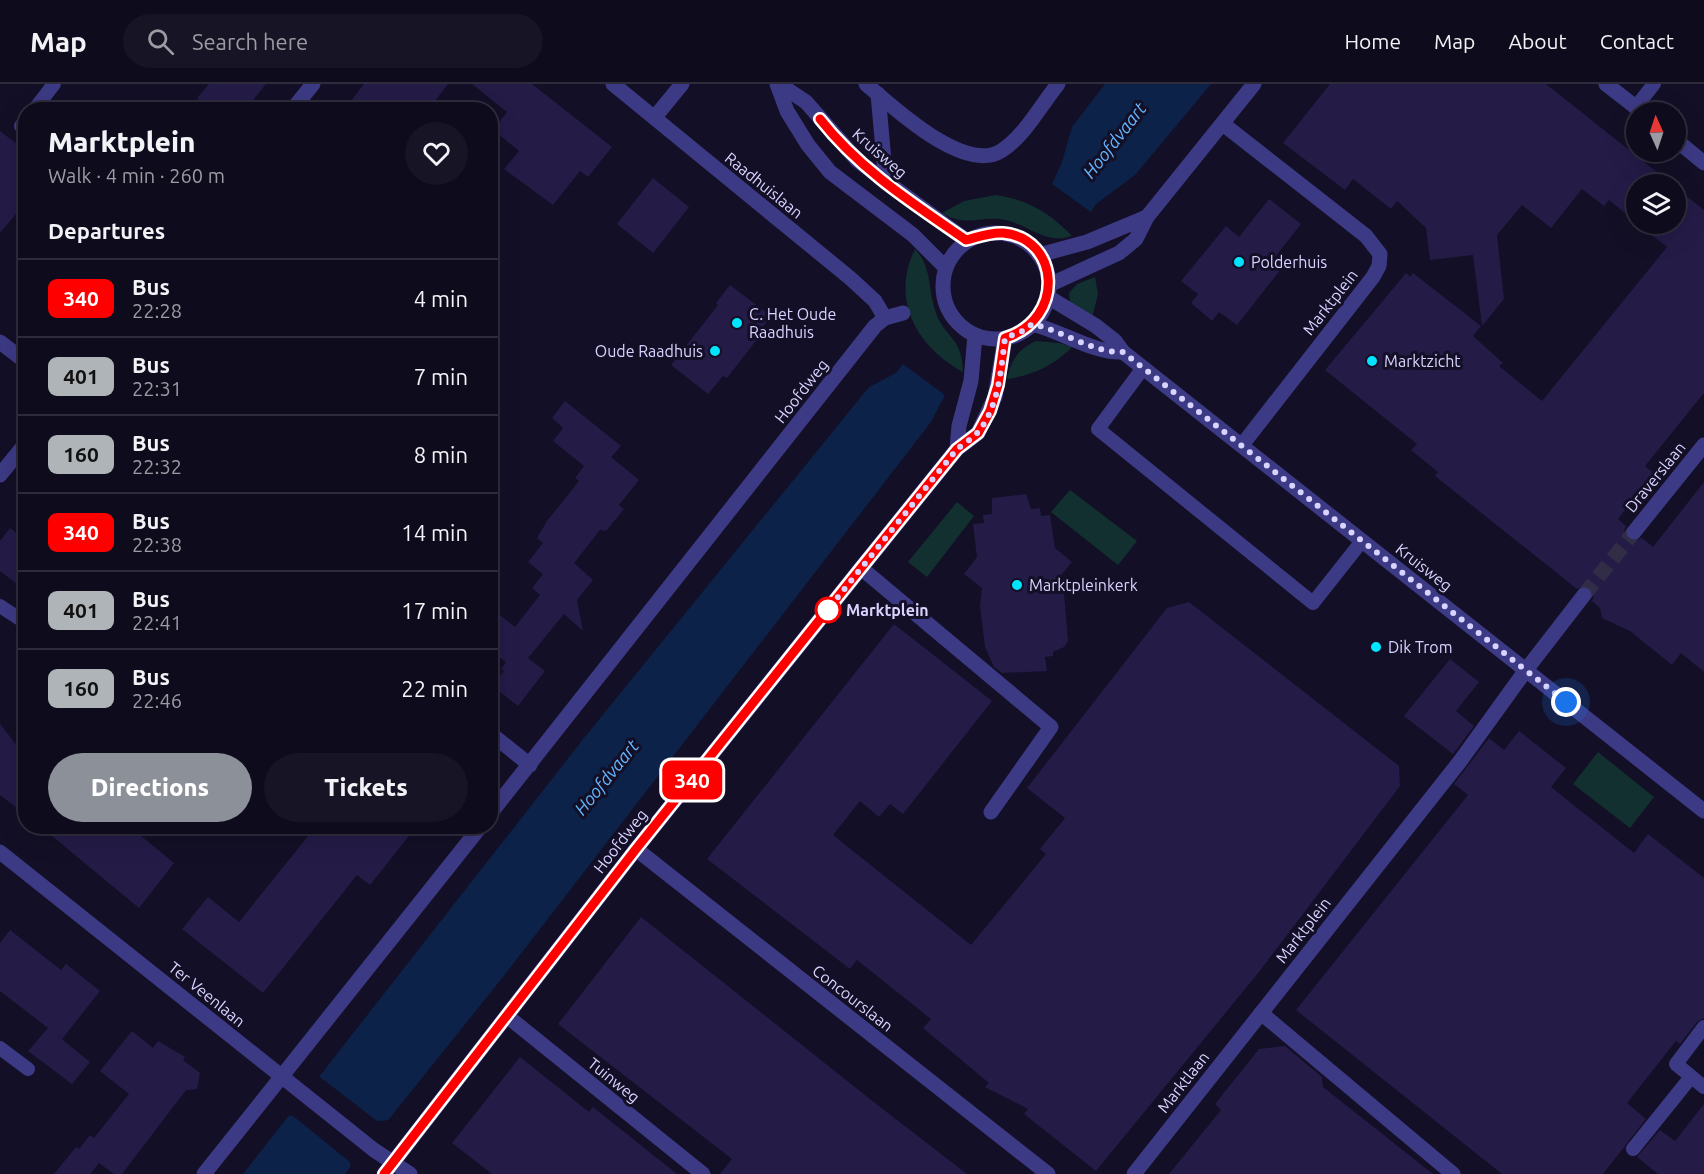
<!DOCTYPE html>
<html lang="en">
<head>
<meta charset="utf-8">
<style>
	body { margin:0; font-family:Ubuntu,sans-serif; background:#171425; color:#f1f3f6; height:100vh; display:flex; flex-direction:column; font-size:22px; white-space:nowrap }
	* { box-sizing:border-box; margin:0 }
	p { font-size:20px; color:#9b9ba3 }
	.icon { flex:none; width:33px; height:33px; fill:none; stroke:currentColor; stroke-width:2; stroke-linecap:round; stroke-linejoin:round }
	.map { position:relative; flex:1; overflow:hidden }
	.side { position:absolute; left:18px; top:18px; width:480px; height:732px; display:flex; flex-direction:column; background:#0e0b1c; border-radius:24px; box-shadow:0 6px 24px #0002,0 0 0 2px #2e2b3b }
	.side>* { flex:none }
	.badge { padding:0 12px; border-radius:9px; font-size:21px; line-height:39px }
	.needle { width:39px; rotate:357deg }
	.controls { position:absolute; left:1626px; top:18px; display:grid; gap:12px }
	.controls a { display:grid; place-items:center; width:60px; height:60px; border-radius:50%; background:#0e0b1c; box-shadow:0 6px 24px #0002,0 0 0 2px #2e2b3b; font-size:30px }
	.you { position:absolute; width:30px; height:30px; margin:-15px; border:4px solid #fff; border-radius:50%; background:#1a73e8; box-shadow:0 0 0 9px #1a73e833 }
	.map>.badge { position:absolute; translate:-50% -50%; box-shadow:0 0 0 3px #fff }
	h2 { padding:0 30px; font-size:22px; line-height:54px }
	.round { display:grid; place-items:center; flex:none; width:63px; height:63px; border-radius:32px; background:#171425 }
	.headline { display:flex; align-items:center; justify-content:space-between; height:102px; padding:0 30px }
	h1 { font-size:28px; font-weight:800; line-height:45px }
	.primary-button { display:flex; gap:12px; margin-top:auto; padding:12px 30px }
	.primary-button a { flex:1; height:69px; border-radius:36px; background:#8c9099; color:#fff; font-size:24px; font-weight:800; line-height:69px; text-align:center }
	.primary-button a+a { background:#171425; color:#f1f3f6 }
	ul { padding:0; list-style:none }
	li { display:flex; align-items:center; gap:18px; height:78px; padding:0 30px; border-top:2px solid #2e2b3b }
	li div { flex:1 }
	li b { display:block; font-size:22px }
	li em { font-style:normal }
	li .badge { min-width:66px; font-weight:700; text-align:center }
	header { display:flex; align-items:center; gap:36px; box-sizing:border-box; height:84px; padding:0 30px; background:#0e0b1c; border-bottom:2px solid #2e2b3b }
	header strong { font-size:28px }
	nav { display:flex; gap:33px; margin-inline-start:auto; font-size:21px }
	.search { width:420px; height:54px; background:#171425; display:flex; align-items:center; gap:15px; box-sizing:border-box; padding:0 21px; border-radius:33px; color:#9b9ba3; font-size:22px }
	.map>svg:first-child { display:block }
	.green { fill:#12302f }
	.water { fill:#0c2248 }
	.pier { fill:#130f26 }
	.building { fill:#241b47 }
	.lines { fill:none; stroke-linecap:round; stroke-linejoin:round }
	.minor-tunnel { stroke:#312d47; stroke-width:15; stroke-dasharray:15 8; stroke-linecap:butt }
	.service { stroke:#3d3a85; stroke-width:14 }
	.pedestrian { stroke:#3d3a85; stroke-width:15 }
	.minor { stroke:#3d3a85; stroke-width:15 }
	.tertiary { stroke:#3d3a85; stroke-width:15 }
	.line-casing { stroke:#fff; stroke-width:14 }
	.line { stroke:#f00; stroke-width:9 }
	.walk { stroke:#d9d4ff; stroke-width:6; stroke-dasharray:0 10.8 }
	.poi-dot { fill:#00e5ff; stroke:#130f26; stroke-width:2 }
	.stop-dot { fill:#fff; stroke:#f00; stroke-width:3 }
	.labels { text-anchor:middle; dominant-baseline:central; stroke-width:6; stroke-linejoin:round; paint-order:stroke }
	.street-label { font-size:16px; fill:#d9d4ff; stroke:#130f26 }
	.poi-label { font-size:16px; fill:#d9d4ff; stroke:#130f26; text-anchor:start }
	.stop-label { font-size:16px; font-weight:bold; fill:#d9d4ff; stroke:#130f26; text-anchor:start }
	.water-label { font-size:18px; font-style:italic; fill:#62b6ff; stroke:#130f26 }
</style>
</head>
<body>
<header>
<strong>Map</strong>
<div class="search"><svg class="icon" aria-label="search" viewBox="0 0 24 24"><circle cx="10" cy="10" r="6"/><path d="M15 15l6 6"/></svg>Search here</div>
<nav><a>Home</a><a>Map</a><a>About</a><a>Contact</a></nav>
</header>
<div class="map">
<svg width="1704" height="1090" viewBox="0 0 1704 1090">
	<rect width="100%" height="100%" fill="#130f26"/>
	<!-- green -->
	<g class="green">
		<path d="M996,111C1028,116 1050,129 1072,152C1046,161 1030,142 1006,136C982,131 967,144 942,129L964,117Z"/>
		<path d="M915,165C932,183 928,204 935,226C943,253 963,253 963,288C917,263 890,216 915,165Z"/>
		<path d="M1095,193L1098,210L1092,234L1070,218L1069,209L1077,200Z"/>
		<path d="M1036,257L1059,259L1072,263C1053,282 1033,291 1007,295C1011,276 1018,265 1036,257Z"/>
		<path d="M1070,406L1137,457L1118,481L1051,428Z"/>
		<path d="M957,418L974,432L927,493L908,478Z"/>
		<path d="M1598,668L1654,713L1630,744L1573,700Z"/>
	</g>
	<!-- water -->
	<g class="water">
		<path d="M1105,0H1211L1135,91L1096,120L1091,128L1052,100L1062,78L1072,43Z"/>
		<path d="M903,280L945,311L931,338L503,893L345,1090H243L584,654L869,303L896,289Z"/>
	</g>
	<!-- pier -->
	<g class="pier">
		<path d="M991,173L1012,178L1023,194L1024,204L1018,219L1010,226L1001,230L982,227L974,221L967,205Z"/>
		<path d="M320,987V993L377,1037L392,1036L351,1088L350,1078L293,1032H285Z"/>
	</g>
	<!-- building -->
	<g class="building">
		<path d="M209,0H266L245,26H211L197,14Z"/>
		<path d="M364,0H448L428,26H344Z"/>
		<path d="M472,0H532L612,63L588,93L580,87L553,121L504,85L519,67L493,46L507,28Z"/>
		<path d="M1330,0H1546L1672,100H1636V138L1609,116L1604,122L1582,105L1551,144L1522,121L1497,151L1504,215L1482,242L1473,171L1430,176L1426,144L1397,117L1391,125L1353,95L1345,106L1283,59Z"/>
		<path d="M0,47L26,67V118L0,149Z"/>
		<path d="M653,94L689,123L653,169L617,140Z"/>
		<path d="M1676,104L1704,126V309L1645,382L1654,389L1618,435L1626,442L1624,447L1627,455L1633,458L1642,454L1653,463L1704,398V588L1681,569L1672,581L1630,547L1602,534L1600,524L1592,517L1594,512L1590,504L1585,501L1577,505L1435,392L1438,388L1411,366L1417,360L1325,286L1406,189L1410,193L1413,189L1481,242L1473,252L1503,279L1499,282L1542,317L1667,163L1638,140H1676Z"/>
		<path d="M1269,115L1301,140L1275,173L1283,179L1281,185L1237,241L1219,228L1212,237L1191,219L1198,210L1181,197L1226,142L1239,153Z"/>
		<path d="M730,201L771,232L756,251L759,253L727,294L723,292L708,310L671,281L718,221L716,219Z"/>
		<path d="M565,317L621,362L611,373L639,396L619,421L624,425L606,447L600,446L574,479L593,496L577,516L583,547L564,530L528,574L545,587L518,622L492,602L504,587L501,585L506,578L490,566V523L515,543L540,511L532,504L543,490L528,478L543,459L537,454L547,437L579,397L575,394L584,382L553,357L563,344L552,334Z"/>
		<path d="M1026,410L1031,425L1040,424L1041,432L1050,431L1055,464L1072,478L1058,495L1064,509L1068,557L1064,563L1053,568V572L1045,573L1047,587L1002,589L994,583L985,563L980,522L982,504L964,490L977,473L973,440L984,439L983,431L992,430V414Z"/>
		<path d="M10,444L26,456V507L0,487V457Z"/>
		<path d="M1189,518L1399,682L1400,702L1259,888L1096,1087L1024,1030L1028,1025L985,1003L989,999L923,944L931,935L857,876L850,885L707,775L894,540L992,617L903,730L890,720L879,733L860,717L833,751L971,861L1046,770L1040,765L1065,734L1027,704L1167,524Z"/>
		<path d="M1450,575L1479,598L1456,627L1474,642L1453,670L1404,632Z"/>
		<path d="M0,640L26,673V731L0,711Z"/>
		<path d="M1519,647L1566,684L1551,703L1634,769L1648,750L1704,794V934L1697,938L1680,960L1676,957L1627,1019L1646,1035L1603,1090H1502L1296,926L1468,711L1454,700L1489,654L1504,666Z"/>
		<path d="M40,742H129L174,779L139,824Z"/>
		<path d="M316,742H417L370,801L357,791L263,909L182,845L208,813L239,838Z"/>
		<path d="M641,833L875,1019L967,1090H720L732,1075L558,940Z"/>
		<path d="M10,846L61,886L66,880L100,907L62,955L53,948L90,978L72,1000L28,967L48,944L0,907V859Z"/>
		<path d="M132,947L153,964L158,957L185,973L183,976L200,989L197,1005L186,1006L122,1090H114L99,1079L90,1090H54L76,1063L79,1065L90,1051L94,1054L129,1010L100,987Z"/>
		<path d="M1285,962L1322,993L1323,1003L1433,1090H1169L1221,1026L1215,1020L1259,965Z"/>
		<path d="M520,973L589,1028L593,1023L677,1090H492L452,1059Z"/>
		<path d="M1704,1020V1090H1658L1637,1073L1660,1046L1675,1057Z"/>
	</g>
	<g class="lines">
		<!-- minor-tunnel -->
		<path class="minor-tunnel" d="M1584,511L1634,448"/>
		<!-- service -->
		<g class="service">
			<path d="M1635,24L1654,0"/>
			<path d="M34,26L54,0"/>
			<path d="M26,37L21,42L26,45"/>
			<path d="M1143,284L1098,345L1313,519L1362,457"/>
			<path d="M0,522L26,539"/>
			<path d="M1704,943L1676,980L1704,1003"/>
			<path d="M0,964L28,985"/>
			<path d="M1633,1065L1691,993"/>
		</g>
		<!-- pedestrian -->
		<g class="pedestrian">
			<path d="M1261,929L1453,1090"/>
			<path d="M1134,1090L1461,676L1526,586"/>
		</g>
		<!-- minor -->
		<g class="minor">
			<path d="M613,0L850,194L875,217L885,234"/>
			<path d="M866,0C893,23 964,90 1001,67C1024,53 1041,21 1058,0"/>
			<path d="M1606,0L1642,28"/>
			<path d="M878,10L886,99"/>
			<path d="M292,26L313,0"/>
			<path d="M655,33L682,0"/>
			<path d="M1223,40L1366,152L1380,170L1379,182L1373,193L1242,361"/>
			<path d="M1676,56L1704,79"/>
			<path d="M1048,213L1096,242L1115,257L1123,268L1704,727"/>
			<path d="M1032,240C1061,247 1095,270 1123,268"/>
			<path d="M0,258L26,278"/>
			<path d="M0,391L26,359"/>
			<path d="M1634,448L1704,361"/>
			<path d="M861,484L1051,643L991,728"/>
			<path d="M1526,586L1584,511"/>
			<path d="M490,649L530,681"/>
			<path d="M490,730L875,242L885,234L903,229"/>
			<path d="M636,765L1048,1090"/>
			<path d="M0,768L374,1066L410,1090"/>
			<path d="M507,932L703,1090"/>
			<path d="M204,1090L481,742"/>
		</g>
		<!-- tertiary -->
		<g class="tertiary">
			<path d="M777,0L787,27L808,61L830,88L913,151L946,184"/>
			<path d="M779,0L806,18L858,77L966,156"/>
			<circle cx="996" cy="202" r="53"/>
			<path d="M1039,171L1087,158L1147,133"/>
			<path d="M1049,201L1119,169L1136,155L1147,133L1254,0"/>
			<path d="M957,365L959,342L971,297L975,251"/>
			<path d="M384,1090L636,765L861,484L957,365L978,349L995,313L1005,254"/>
		</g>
	</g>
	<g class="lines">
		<!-- line casing -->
		<g class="line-casing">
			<path id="line" d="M384,1090L636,765L861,484L957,365L978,349L990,327L998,301L1005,254C1066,235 1060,154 1003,149C990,148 978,153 966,156C914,120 860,86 820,35"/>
		</g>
		<!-- line -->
		<use href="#line" class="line"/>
		<!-- walk -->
		<path class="walk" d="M828,526L826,528L957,365C964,360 973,354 979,347C999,321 1001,285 1005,254L1025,246L1032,240C1061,246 1095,270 1123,268L1566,618"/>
	</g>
	<!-- markers -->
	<g class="poi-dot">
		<circle cx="1239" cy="178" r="6"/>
		<circle cx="737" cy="239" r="6"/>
		<circle cx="715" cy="267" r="6"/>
		<circle cx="1372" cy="277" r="6"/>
		<circle cx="1017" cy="501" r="6"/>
		<circle cx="1376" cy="563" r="6"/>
	</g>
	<circle class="stop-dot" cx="828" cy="526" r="12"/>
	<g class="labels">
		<!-- street labels -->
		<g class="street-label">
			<text transform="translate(880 69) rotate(41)">Kruisweg</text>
			<text transform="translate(764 101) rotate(39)">Raadhuislaan</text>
			<text transform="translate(1330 218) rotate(-52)">Marktplein</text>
			<text transform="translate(801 307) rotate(-52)">Hoofdweg</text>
			<text transform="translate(1655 393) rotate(-51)">Draverslaan</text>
			<text transform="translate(1424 483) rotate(38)">Kruisweg</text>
			<text transform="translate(620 757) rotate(-52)">Hoofdweg</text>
			<text transform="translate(1303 846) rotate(-52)">Marktplein</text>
			<text transform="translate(207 910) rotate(39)">Ter Veenlaan</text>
			<text transform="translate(853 914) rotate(38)">Concourslaan</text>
			<text transform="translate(614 996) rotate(39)">Tuinweg</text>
			<text transform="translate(1183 998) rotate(-52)">Marktlaan</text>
		</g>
		<!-- poi labels -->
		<g class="poi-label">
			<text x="1251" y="178">Polderhuis</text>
			<text x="749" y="230">C. Het Oude<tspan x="749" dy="18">Raadhuis</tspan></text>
			<text x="703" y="267" text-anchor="end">Oude Raadhuis</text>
			<text x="1384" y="277">Marktzicht</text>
			<text x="1029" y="501">Marktpleinkerk</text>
			<text x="1388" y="563">Dik Trom</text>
		</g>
		<!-- stop labels -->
		<g class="stop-label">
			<text x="846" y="526">Marktplein</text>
		</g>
		<!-- water labels -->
		<g class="water-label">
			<text transform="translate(1114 56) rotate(-52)">Hoofdvaart</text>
			<text transform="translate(606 693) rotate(-51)">Hoofdvaart</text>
		</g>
	</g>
</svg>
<div class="controls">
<a><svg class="needle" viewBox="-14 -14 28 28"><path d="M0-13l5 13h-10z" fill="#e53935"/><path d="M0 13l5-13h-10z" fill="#9b9ba3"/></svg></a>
<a><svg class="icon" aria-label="layers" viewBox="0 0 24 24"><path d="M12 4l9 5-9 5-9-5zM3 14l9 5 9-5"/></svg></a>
</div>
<div class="you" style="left:1566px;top:618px"></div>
<b class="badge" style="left:692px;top:696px;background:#f00;color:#fff">340</b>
<section class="side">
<div class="headline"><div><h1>Marktplein</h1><p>Walk · 4 min · 260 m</p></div><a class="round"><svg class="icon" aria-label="heart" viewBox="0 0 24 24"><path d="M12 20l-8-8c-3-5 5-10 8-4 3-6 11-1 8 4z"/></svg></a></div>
<h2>Departures</h2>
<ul>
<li><span class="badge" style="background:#f00;color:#fff">340</span><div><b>Bus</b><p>22:28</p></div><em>4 min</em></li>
<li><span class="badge" style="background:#afb4b9;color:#111">401</span><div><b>Bus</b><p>22:31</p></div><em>7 min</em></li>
<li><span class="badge" style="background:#afb4b9;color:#111">160</span><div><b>Bus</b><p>22:32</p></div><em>8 min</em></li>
<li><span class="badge" style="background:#f00;color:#fff">340</span><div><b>Bus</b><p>22:38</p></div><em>14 min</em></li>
<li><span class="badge" style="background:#afb4b9;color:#111">401</span><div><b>Bus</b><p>22:41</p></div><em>17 min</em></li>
<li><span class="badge" style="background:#afb4b9;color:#111">160</span><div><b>Bus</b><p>22:46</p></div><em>22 min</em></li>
</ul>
<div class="primary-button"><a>Directions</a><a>Tickets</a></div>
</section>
</div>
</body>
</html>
